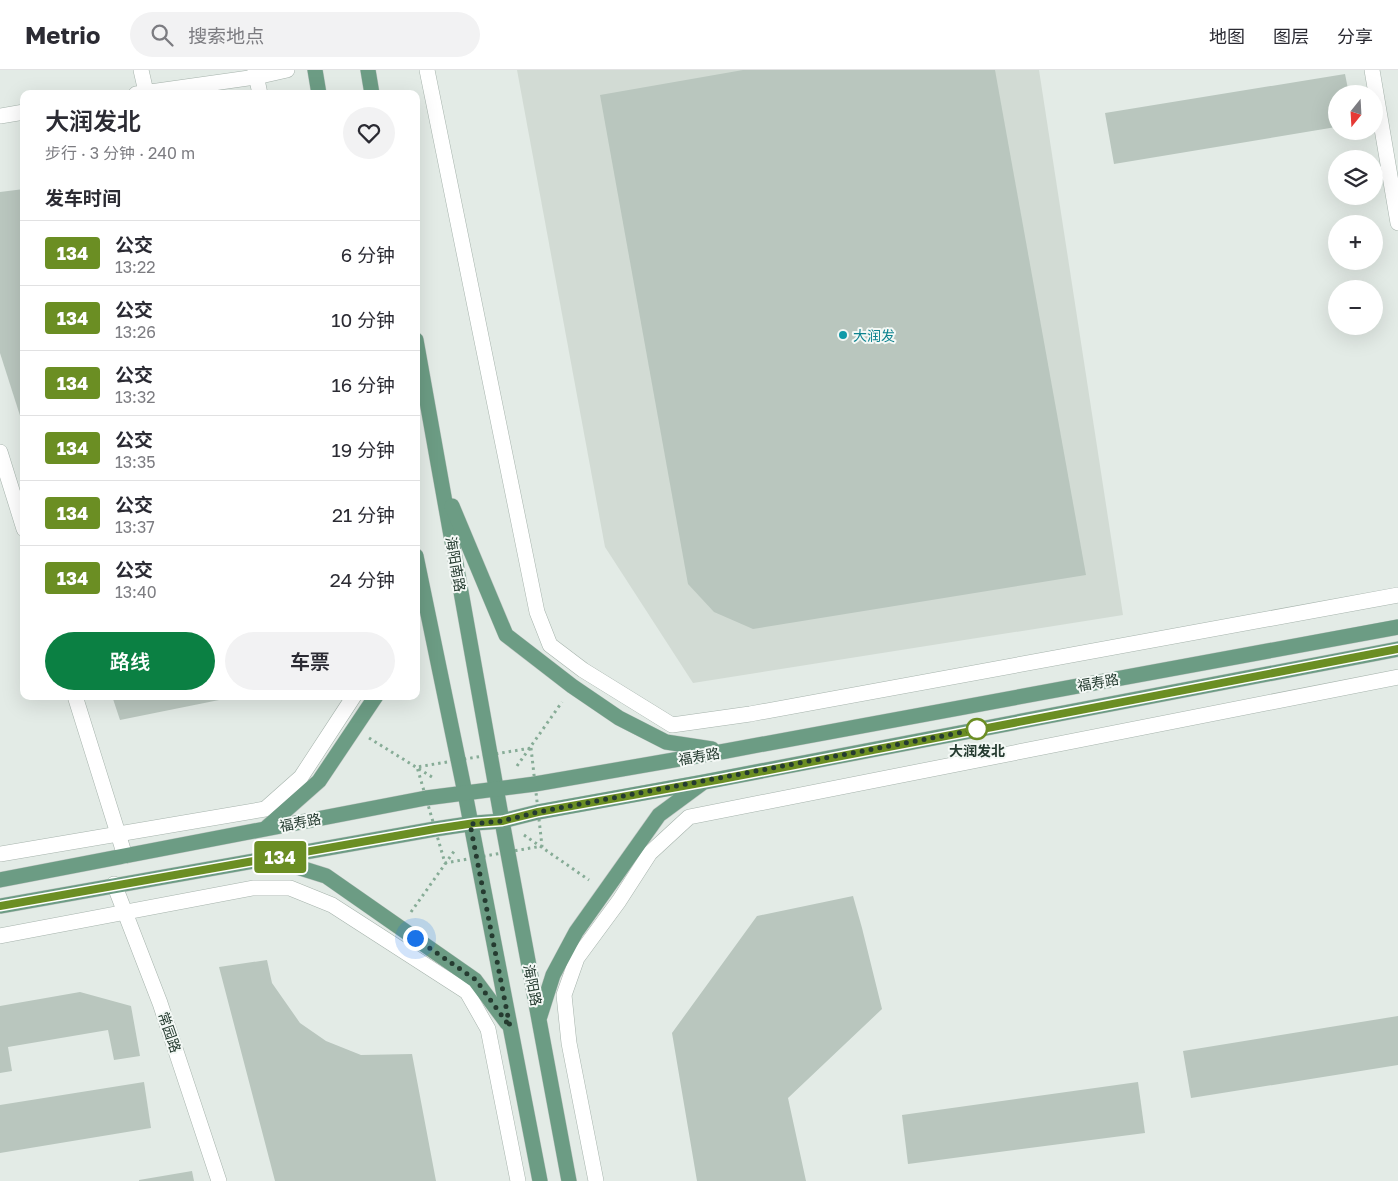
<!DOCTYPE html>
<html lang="zh">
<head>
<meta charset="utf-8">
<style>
	body { margin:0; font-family:"Golos Text","Noto Sans SC",sans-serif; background:#f2f2f3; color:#2b2b33; height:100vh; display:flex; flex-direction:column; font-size:19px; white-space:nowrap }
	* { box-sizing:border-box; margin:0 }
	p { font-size:16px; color:#7c7c81 }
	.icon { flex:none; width:28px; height:28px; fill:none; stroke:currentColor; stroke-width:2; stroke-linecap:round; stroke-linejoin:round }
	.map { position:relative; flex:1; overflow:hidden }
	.details { position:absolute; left:20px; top:20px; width:400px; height:610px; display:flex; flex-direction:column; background:#fff; border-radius:10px; box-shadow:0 5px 20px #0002 }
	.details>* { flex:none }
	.badge { padding:0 10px; border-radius:4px; font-size:18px; line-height:32px }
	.needle { width:32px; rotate:198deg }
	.fabs { position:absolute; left:1328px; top:15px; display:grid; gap:10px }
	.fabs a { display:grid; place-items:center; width:55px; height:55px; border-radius:50%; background:#fff; box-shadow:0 5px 20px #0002; font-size:25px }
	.you { position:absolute; width:25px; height:25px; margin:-12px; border:4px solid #fff; border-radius:50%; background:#1a73e8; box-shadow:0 0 0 8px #1a73e833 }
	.map>.badge { position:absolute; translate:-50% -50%; box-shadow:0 0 0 2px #fff }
	h2 { padding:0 25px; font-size:19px; line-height:45px }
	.round { display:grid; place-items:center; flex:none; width:52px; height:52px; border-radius:26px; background:#f2f2f3 }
	.headline { display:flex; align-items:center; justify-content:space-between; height:85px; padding:0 25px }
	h1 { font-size:24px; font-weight:600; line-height:38px }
	.action { display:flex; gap:10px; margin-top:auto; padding:10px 25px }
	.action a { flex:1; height:58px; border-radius:30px; background:#0b8043; color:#fff; font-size:20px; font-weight:600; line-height:58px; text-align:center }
	.action a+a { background:#f2f2f3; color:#2b2b33 }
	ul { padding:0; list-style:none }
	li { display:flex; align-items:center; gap:15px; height:65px; padding:0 25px; border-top:1px solid #e1e1e2 }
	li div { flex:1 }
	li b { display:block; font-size:19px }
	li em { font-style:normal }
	li .badge { min-width:55px; font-weight:700; text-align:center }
	header { display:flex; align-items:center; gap:30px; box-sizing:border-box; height:70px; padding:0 25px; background:#fff; border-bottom:1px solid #e1e1e2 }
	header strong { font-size:24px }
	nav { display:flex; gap:28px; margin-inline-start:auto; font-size:18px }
	.search { width:350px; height:45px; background:#f2f2f3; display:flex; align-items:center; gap:12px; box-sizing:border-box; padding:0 18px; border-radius:28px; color:#7c7c81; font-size:19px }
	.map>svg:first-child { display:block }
	.built { fill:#d2dbd4 }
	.building { fill:#b9c6be }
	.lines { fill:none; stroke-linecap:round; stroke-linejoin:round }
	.minor-casing { stroke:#a6b3ac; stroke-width:16 }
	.major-casing { stroke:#c2c8c5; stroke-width:16 }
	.path { stroke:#87ac97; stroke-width:3; stroke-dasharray:2.5 4; stroke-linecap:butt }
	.minor { stroke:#fff; stroke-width:15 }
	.major { stroke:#6c9c84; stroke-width:15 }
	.line-casing { stroke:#fff; stroke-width:11 }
	.line { stroke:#6b8e23; stroke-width:8 }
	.walk { stroke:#253b30; stroke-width:5; stroke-dasharray:0 9 }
	.culture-dot { fill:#0f9aa8; stroke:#f3f8f5; stroke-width:2 }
	.stop-dot { fill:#fff; stroke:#6b8e23; stroke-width:2.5 }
	.labels { text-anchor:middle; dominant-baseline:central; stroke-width:4; stroke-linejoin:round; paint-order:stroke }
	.culture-label { font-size:14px; fill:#0d838f; stroke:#f3f8f5; text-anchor:start }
	.street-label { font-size:14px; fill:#253b30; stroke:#f3f8f5 }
	.stop-label { font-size:14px; font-weight:bold; fill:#253b30; stroke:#f3f8f5 }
</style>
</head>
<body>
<header>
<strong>Metrio</strong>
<div class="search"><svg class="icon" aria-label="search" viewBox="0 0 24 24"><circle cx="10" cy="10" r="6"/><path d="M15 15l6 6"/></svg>搜索地点</div>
<nav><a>地图</a><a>图层</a><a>分享</a></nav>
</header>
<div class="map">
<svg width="1398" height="1111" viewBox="0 0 1398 1111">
	<rect width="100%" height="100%" fill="#e3ebe6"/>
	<!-- built -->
	<path class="built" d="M517,0H1039L1123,545L693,613L605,477Z"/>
	<!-- building -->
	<g class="building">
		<path d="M743,0H995L1086,505L753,559L714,542L688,514L600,25Z"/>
		<path d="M1345,4L1349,24H1336V57L1114,94L1105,43Z"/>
		<path d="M24,119V355H23L0,283V122Z"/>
		<path d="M112,626H234V627L120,650Z"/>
		<path d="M853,826L862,858L882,939L788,1028L806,1111H697L672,963L757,846Z"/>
		<path d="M267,890L272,913L300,953L326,971L361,985L412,984L436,1111H275L219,897Z"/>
		<path d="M80,922L131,936L140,986L114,990L108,960L8,977L12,1001L0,1003V936Z"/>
		<path d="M1398,946V995L1191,1028L1183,981Z"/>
		<path d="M144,1012L151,1058L0,1083V1035Z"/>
		<path d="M1138,1012L1145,1063L908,1094L902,1045Z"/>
		<path d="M192,1101L194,1111H139V1110Z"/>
	</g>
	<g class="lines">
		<!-- minor casing -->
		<g class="minor-casing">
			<g id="minor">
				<path d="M141,0L146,22"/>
				<path d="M255,0L260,24"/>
				<path d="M427,0L537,542L550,575L583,600L672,655L750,644L1398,525"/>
				<path d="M1372,0L1398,153"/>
				<path d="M136,24L256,7L287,0"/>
				<path d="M0,46L24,42"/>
				<path d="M0,382L24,459"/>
				<path d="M75,626L125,786"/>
				<path d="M0,784L265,739L301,707L354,626"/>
				<path d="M114,814L160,933L219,1111"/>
				<path d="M0,866L253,818H290L332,835L467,922L488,959L518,1111"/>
				<path d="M596,1111L569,973L564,925L577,888L619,831L650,783L689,747L1398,607"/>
			</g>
		</g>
		<!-- major casing -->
		<g class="major-casing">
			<g id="major">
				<path d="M315,0L319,24"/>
				<path d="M368,0L372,24"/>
				<path d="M416,270L502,751L569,1111"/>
				<path d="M452,436L506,565L572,616L619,648L666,672L712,679"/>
				<path d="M416,486L465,723L540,1111"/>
				<path d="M267,757L319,711L376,626"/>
				<path d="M272,789L326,806L475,910L507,953"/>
				<path d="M0,810L426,728L535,714L726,681L1398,557"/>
				<path d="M0,836L435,759L475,753L502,751L538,742L704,712L1398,579"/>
				<path d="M540,946L553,905L576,862L659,745L701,714"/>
			</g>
		</g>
		<!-- path -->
		<g class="path">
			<path d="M369,668L432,707"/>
			<path d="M531,678L542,776L445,793L417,697Z"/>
			<path d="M517,696L562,632"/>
			<path d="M524,765L589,810"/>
			<path d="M411,842L455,780"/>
		</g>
		<!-- minor -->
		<use href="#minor" class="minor"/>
		<!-- major -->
		<use href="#major" class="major"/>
	</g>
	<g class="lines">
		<!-- line casing -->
		<g class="line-casing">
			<path id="line" d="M0,836L435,759L475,753L502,751L538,742L722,709L1398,579"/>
		</g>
		<!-- line -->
		<use href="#line" class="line"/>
		<!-- walk -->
		<path class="walk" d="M415,868L476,910L510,957L470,754L502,751L538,742L980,659H977"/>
	</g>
	<!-- markers -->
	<circle class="culture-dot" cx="843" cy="265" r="5"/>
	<circle class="stop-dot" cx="977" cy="659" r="10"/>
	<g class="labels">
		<!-- culture labels -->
		<g class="culture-label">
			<text x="853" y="265">大润发</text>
		</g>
		<!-- street labels -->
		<g class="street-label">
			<text transform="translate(456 494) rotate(80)">海阳南路</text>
			<text transform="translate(1098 612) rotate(-10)">福寿路</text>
			<text transform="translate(699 686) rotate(-10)">福寿路</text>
			<text transform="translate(300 752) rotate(-11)">福寿路</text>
			<text transform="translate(533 915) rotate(79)">海阳路</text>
			<text transform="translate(170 962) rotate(71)">常园路</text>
		</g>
		<!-- stop labels -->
		<g class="stop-label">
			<text x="977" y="680">大润发北</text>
		</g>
	</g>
</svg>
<div class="fabs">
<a><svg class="needle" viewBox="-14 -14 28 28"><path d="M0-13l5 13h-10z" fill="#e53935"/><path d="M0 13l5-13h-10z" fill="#7c7c81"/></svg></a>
<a><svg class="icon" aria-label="layers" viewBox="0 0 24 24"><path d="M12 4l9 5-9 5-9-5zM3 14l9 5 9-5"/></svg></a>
<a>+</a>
<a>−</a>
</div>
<div class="you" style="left:415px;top:868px"></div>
<b class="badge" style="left:280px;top:787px;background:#6b8e23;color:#fff">134</b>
<section class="details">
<div class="headline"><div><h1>大润发北</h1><p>步行 · 3 分钟 · 240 m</p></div><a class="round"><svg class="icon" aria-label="heart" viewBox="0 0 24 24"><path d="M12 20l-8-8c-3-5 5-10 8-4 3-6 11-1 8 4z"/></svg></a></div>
<h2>发车时间</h2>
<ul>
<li><span class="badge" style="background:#6b8e23;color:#fff">134</span><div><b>公交</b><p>13:22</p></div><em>6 分钟</em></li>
<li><span class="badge" style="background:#6b8e23;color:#fff">134</span><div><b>公交</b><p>13:26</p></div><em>10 分钟</em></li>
<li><span class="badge" style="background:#6b8e23;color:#fff">134</span><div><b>公交</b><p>13:32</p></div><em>16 分钟</em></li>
<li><span class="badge" style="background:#6b8e23;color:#fff">134</span><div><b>公交</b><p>13:35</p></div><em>19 分钟</em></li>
<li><span class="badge" style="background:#6b8e23;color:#fff">134</span><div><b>公交</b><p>13:37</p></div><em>21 分钟</em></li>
<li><span class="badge" style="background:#6b8e23;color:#fff">134</span><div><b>公交</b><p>13:40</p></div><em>24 分钟</em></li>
</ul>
<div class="action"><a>路线</a><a>车票</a></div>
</section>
</div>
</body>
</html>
